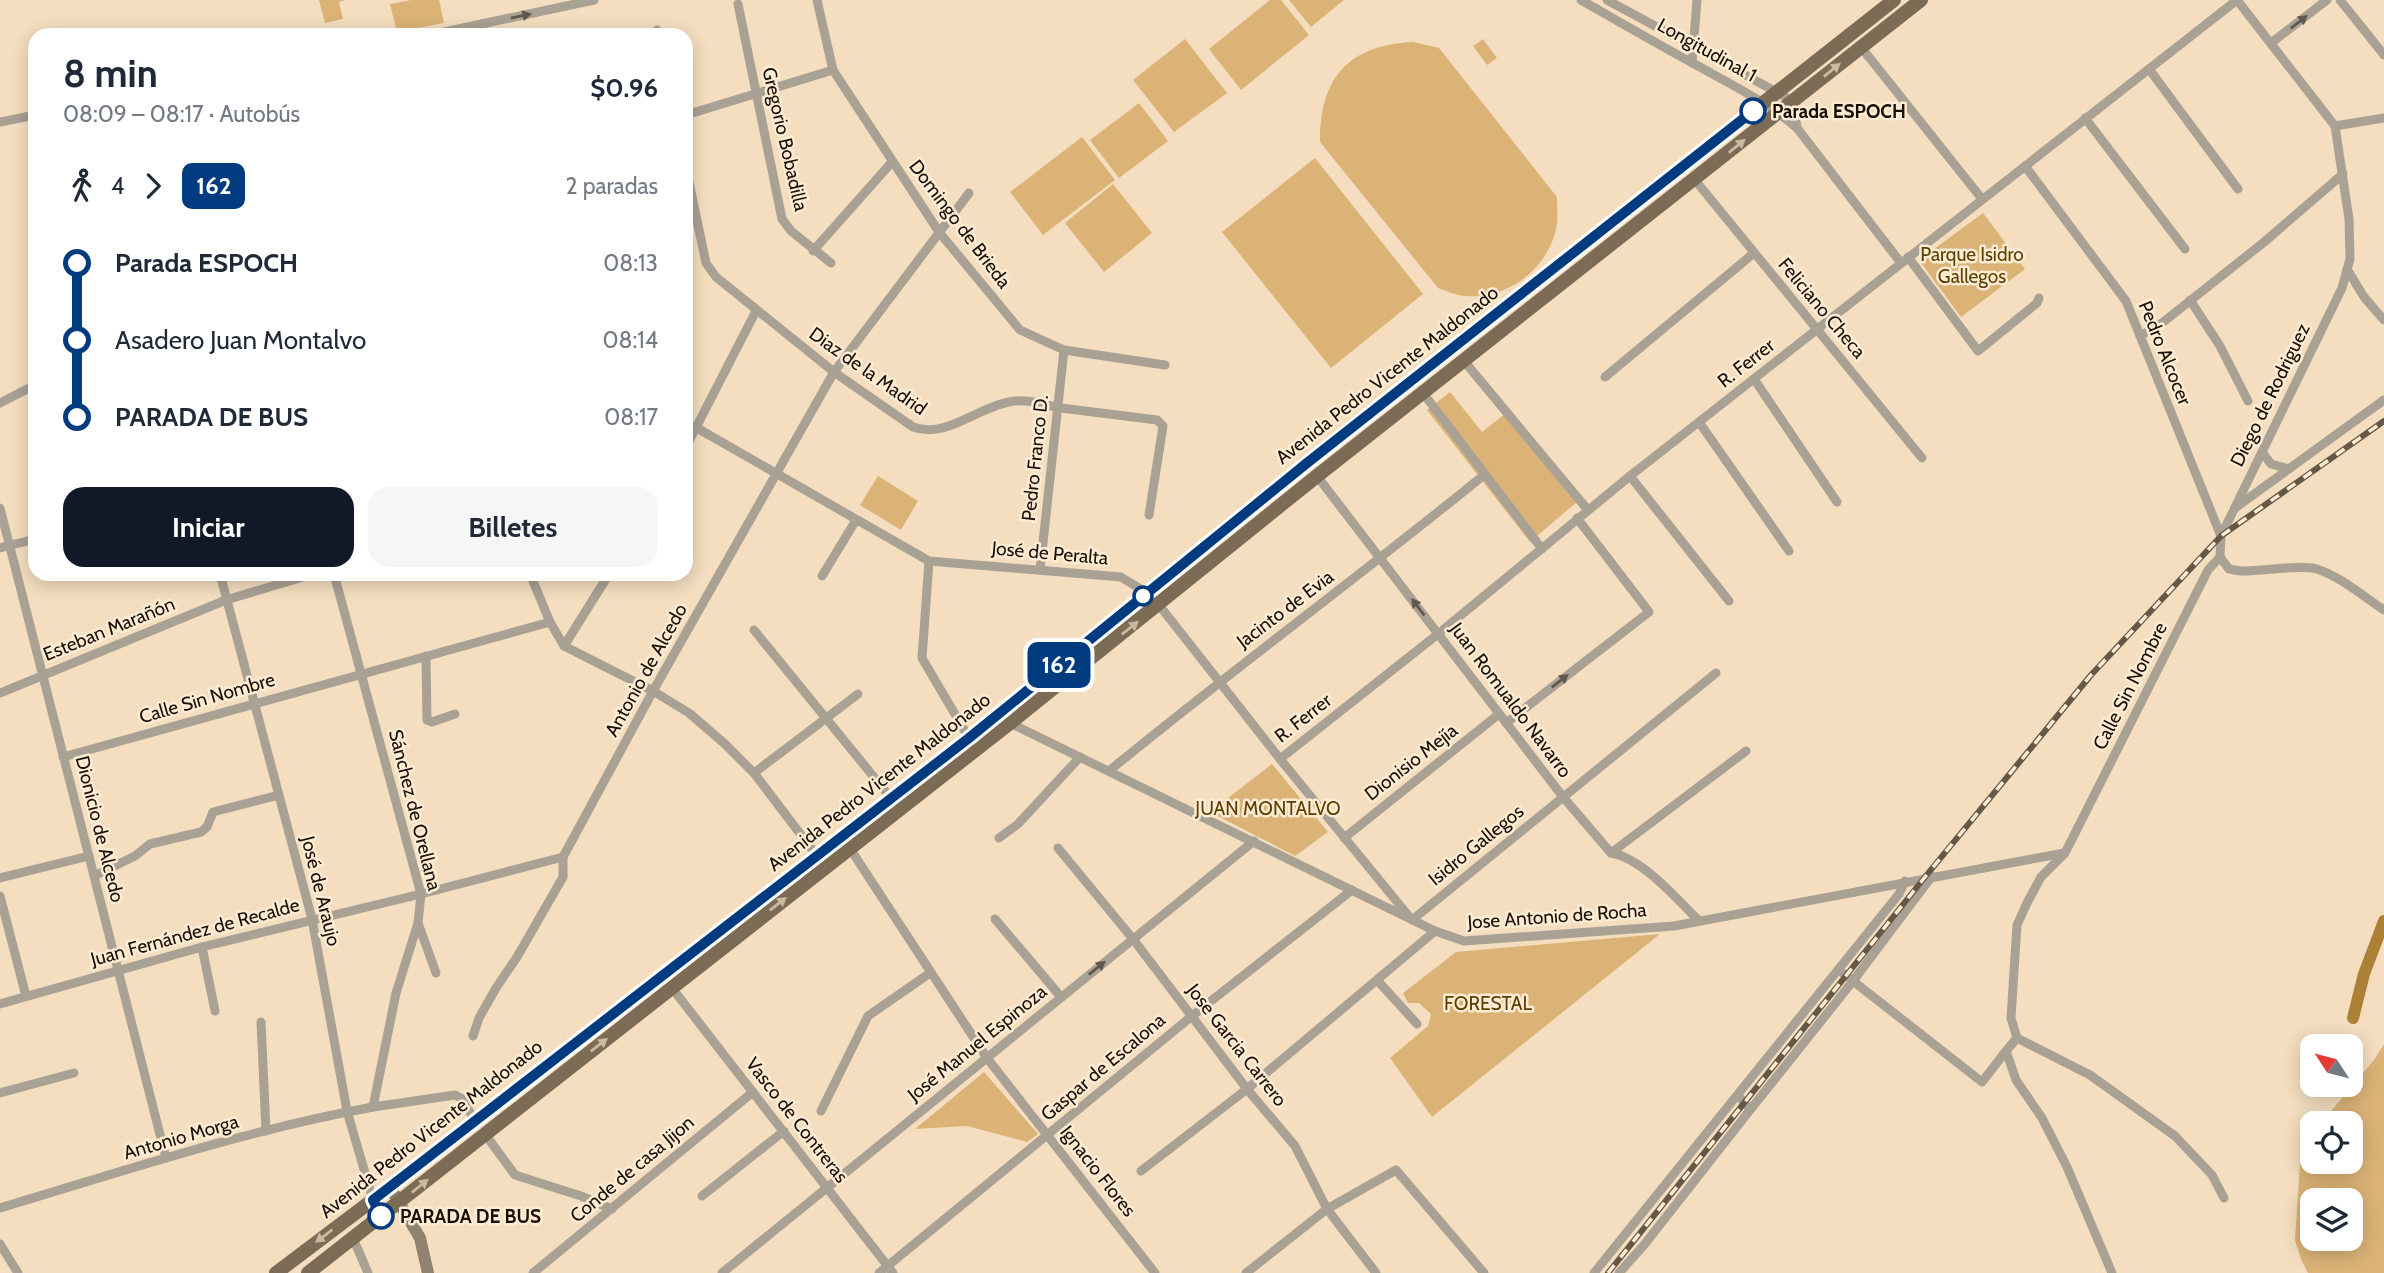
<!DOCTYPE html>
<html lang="es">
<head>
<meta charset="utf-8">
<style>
	body { margin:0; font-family:Cabin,sans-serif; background:#f6f6f7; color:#1f2937; height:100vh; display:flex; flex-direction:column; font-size:26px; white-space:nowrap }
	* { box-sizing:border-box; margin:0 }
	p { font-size:23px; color:#747a83 }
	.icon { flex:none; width:38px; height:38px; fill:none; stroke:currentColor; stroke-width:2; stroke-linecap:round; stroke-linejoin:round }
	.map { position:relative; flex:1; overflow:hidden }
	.sheet { position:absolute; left:28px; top:28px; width:665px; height:553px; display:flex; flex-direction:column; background:#fff; border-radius:21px; box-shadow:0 4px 18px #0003 }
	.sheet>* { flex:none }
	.badge { padding:0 14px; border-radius:10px; font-size:24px; line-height:46px }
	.needle { width:46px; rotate:306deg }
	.fabs { position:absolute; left:2300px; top:1034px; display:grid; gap:14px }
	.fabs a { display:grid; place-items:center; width:63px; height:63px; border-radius:14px; background:#fff; box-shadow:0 4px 18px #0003; font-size:35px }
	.map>.badge { position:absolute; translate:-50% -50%; box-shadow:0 0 0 4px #fff }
	.legs { display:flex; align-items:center; gap:10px; height:77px; padding:0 35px; font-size:23px }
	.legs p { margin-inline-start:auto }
	.summary { display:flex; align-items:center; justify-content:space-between; height:119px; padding:0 35px }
	h1 { font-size:38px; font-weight:800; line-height:52px }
	.action { display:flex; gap:14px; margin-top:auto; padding:14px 35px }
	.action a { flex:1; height:80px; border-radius:21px; background:#111827; color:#fff; font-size:28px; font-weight:800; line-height:80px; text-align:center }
	.action a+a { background:#f6f6f7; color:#1f2937 }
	ul { padding:0 35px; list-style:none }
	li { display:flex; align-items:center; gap:24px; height:77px; font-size:26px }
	li i { display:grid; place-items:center; width:10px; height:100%; margin:0 9px; background:currentColor }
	li i::after { content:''; width:18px; height:18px; margin:-9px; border:5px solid; border-radius:50%; background:#fff }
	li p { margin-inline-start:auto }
	li:first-child i { background:linear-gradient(#0000 50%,currentColor 0) }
	li:last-child i { background:linear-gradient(currentColor 50%,#0000 0) }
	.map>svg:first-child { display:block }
	.green { fill:#dbb377; fill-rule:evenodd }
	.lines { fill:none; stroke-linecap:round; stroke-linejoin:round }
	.canal { stroke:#ad8037; stroke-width:12 }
	.street { stroke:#aaa195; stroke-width:9 }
	.secondary { stroke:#8f826f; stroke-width:12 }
	.primary { stroke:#7c6c55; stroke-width:14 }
	.rail-casing { stroke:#655846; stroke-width:6 }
	.rail { stroke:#fdecd3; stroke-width:3.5; stroke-dasharray:10; stroke-linecap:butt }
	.oneway { fill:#61584e }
	.oneway2 { fill:#c9b9a1 }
	.line-1-casing { stroke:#fff; stroke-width:16 }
	.line-1 { stroke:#003b80; stroke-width:10 }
	.stop-1-dot { fill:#fff; stroke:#003b80; stroke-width:3.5 }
	.labels { text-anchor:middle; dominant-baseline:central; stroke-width:5; stroke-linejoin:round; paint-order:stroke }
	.street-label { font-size:19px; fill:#181006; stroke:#fdecd3 }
	.stop-label { font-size:19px; font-weight:bold; fill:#181006; stroke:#fdecd3; text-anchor:start }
	.park-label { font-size:19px; fill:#5e3f01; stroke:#fdecd3 }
</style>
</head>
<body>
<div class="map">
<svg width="2384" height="1273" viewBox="0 0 2384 1273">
	<rect width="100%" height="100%" fill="#f4debf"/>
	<!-- green -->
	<g class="green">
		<path d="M319,0H346L339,2L343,19L325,23Z"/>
		<path d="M411,0H439L444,23L397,32L390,4Z"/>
		<path d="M1270,0H1281L1309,35L1241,90L1209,49Z"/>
		<path d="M1289,0H1344L1311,27Z"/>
		<path d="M1185,39L1227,93L1174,132L1133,80Z"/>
		<path d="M1483,39L1497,58L1487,65L1473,46Z"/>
		<path d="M1413,42L1439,48L1557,197C1557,206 1558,216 1557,224C1550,268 1508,300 1464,296C1455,295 1446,291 1438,288L1320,142C1320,77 1349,45 1413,42Z"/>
		<path d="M1139,103L1168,141L1119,178L1090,140Z"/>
		<path d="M1082,137L1115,180L1043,235L1010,192Z"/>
		<path d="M1315,158L1423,294L1331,368L1222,232Z"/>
		<path d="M1113,184L1152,233L1104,272L1065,223Z"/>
		<path d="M1983,213L2025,269L1961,317L1919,260Z"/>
		<path d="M1450,392L1482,432L1506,413L1578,501L1530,542L1427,410Z"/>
		<path d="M878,476L918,501L901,530L860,505Z"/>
		<path d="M1272,764L1328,832L1295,856L1210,812Z"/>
		<path d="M1660,934L1432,1117L1390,1058L1428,1026L1431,1014L1419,1003H1408L1403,993L1456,952Z"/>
		<path d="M2384,1044V1273H2308L2301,1259L2295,1240L2301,1147L2312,1134V1162H2350V1124L2321,1123L2374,1060ZM2312,1200H2350V1239H2312Z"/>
		<path d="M984,1072L1038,1134L1027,1142L967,1126L915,1129Z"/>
	</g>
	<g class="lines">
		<!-- canal -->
		<path class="canal" d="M2353,1018L2364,974L2384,921"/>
		<!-- street -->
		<g class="street">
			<path d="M817,0L833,70L939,232L1020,330L1064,350L1165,365"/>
			<path d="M1581,0C1618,21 1654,42 1691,62C1728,83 1764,100 1797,128L1901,263"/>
			<path d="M1607,0L1793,101L1797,128"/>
			<path d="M2340,0L2384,55"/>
			<path d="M738,4L782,219L791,231L831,263"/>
			<path d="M657,30L658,35"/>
			<path d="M430,35L594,0"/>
			<path d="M2271,43L2327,0"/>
			<path d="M1861,47L1982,199"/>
			<path d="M1692,63L1697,0"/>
			<path d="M2149,69L2238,189"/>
			<path d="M686,115L833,70"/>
			<path d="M2085,118L2185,249"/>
			<path d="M0,122L35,115"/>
			<path d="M2335,126L2384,118"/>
			<path d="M2025,166L2126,301L2221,536L2220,557L2208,570L2065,853L2041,877L2027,903L2017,925L2011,1018L2017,1038L2090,1075L2175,1136L2212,1175L2224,1198"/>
			<path d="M686,168L706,263L716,277L834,372L913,427C946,439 976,408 1009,402C1027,398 1044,405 1061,408C1093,412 1125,416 1157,420L1163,426L1149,515"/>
			<path d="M1695,180L1922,458"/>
			<path d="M813,251L892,162"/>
			<path d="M1908,257L1978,351L2037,303L2039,298"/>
			<path d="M2347,269L2364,297L2384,320"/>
			<path d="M2190,300L2220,346L2248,401"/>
			<path d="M2140,336L2162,323L2263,243L2343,174"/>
			<path d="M1464,361L1587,509"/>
			<path d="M1605,377L1754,253"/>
			<path d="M1754,379L1837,502"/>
			<path d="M1423,393L1542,549"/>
			<path d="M0,403L35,385"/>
			<path d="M1699,422L1789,551"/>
			<path d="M686,424L697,428L929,561L1121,577L1147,593L1159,605L1280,759L1412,920L1716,673"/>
			<path d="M686,447L756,311"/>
			<path d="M2262,452L2271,464L2289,469"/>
			<path d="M1317,476L1563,797L1611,853C1642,858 1677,899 1699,921"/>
			<path d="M1630,476L1729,601"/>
			<path d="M0,508L166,1158"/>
			<path d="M2235,508L2384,400"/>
			<path d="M2221,536L2342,288L2350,259L2349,219L2335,126L2237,0"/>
			<path d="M0,548L35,539"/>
			<path d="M2220,557L2229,569L2240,571C2260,572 2300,564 2317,569C2341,577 2363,596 2384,610"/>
			<path d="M929,561L922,658L969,738"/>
			<path d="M1040,570L1064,350"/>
			<path d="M220,574L312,919L347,1111L373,1200L381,1216"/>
			<path d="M334,574L421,894L418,923L396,993L373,1107L455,1095L463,1099L474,1120"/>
			<path d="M530,574L550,622L564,646L653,691L689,713L725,744L754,773L817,856"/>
			<path d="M822,576L856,520"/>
			<path d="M754,630L891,798"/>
			<path d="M564,646L609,574"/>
			<path d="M426,656L427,720L432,722L455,714"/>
			<path d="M0,693L226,600L313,574"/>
			<path d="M1010,723L1435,931L1464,941L1674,926L2064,853"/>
			<path d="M1506,723L1649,612L1577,518"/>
			<path d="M63,757L550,622"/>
			<path d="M1280,759L1438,634L1630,476L2237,0"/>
			<path d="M1109,771C1232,670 1360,576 1484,475"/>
			<path d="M754,773L858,694"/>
			<path d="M999,838L1018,824L1080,757"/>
			<path d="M1344,838L1499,714"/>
			<path d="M849,847L987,1058L1155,1273"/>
			<path d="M1058,848L1133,939L1247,1089L1295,1146L1327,1209L1376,1273"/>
			<path d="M1611,853L1746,751"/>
			<path d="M94,876L135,856L150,844L201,832L207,827L213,812L279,795"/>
			<path d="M0,878L89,856"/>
			<path d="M0,896L26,996"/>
			<path d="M995,919L1061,997"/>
			<path d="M418,923L436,973"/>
			<path d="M202,947L215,1011"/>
			<path d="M1839,970L1982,1082L2006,1051"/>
			<path d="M1377,980L1417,1024"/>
			<path d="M672,988L893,1273"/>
			<path d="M0,1004L202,947L421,894L563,857"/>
			<path d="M261,1022L266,1131"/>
			<path d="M473,1036L479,1018L496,988L517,957L563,877V857L653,691L834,372L969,193"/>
			<path d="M2017,1038L2006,1051L2016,1080L2042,1118L2067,1167L2112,1273"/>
			<path d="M0,1093L74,1073"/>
			<path d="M1750,1110L1853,981L1932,876"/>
			<path d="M821,1111L868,1016L930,973"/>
			<path d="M485,1134L515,1175L581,1196L612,1209"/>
			<path d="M1141,1171L1247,1089L1435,931"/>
			<path d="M702,1196L784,1131"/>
			<path d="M0,1208C123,1171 247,1130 373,1107"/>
			<path d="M353,1238L368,1273"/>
			<path d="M0,1244L18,1273"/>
			<path d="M533,1273L753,1092"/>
			<path d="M722,1273L1254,841"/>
			<path d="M879,1273L1192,1016L1352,890"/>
			<path d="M1246,1273L1327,1209L1396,1170L1484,1273"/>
			<path d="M1594,1273L1899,894L1905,881"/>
			<path d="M1619,1273L1644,1245L1750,1110L1738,1095"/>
		</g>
		<!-- secondary -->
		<path class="secondary" d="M390,1187L420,1238L428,1273"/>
		<!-- primary -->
		<g class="primary">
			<path d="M276,1273L390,1187L969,738L1307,462L1894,0"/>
			<path d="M308,1273L1010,723L1317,476L1921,0"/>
		</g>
		<!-- rail casing -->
		<g class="rail-casing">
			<path id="rail" d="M1608,1273L1925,877L2091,675L2221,536L2384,421"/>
		</g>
		<!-- rail -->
		<use href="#rail" class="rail"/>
	</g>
	<!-- one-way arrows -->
	<defs><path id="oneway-solid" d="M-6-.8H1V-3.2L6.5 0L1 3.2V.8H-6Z" transform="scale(1.75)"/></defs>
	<g class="oneway">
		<use href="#oneway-solid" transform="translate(521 16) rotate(-12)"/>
		<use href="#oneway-solid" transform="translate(2299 22) rotate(-38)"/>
		<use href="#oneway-solid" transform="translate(1418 607) rotate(-127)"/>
		<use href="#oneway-solid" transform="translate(1560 681) rotate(-38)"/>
		<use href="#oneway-solid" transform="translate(1097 968) rotate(-39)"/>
	</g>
	<g class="oneway2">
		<use href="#oneway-solid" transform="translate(1832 70) rotate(-39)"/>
		<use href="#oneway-solid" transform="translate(1737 146) rotate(-39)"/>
		<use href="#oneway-solid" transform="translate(1130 628) rotate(-38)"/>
		<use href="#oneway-solid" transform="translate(778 904) rotate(-38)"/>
		<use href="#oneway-solid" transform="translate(599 1045) rotate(-38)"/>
		<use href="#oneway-solid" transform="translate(420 1186) rotate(-39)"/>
		<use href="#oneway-solid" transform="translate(324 1236) rotate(143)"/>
	</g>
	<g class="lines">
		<!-- line-1 casing -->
		<g class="line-1-casing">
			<path id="line-1" d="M381,1216L373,1200L969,738L1307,463L1753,111"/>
		</g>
		<!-- line-1 -->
		<use href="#line-1" class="line-1"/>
	</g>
	<!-- markers -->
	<g class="stop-1-dot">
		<circle cx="1753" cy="111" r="12"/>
		<circle cx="1143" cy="596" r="9"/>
		<circle cx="381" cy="1216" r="12"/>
	</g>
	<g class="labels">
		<!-- street labels -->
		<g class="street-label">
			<text transform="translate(1707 50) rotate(29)">Longitudinal 1</text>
			<text transform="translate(785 139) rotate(77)">Gregorio Bobadilla</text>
			<text transform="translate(960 224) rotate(53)">Domingo de Brieda</text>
			<text transform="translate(1822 308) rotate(50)">Feliciano Checa</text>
			<text transform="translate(2165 353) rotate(68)">Pedro Alcocer</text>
			<text transform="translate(1746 363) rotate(-38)">R. Ferrer</text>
			<text transform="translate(868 371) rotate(35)">Diaz de la Madrid</text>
			<text transform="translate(1387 375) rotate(-38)">Avenida Pedro Vicente Maldonado</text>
			<text transform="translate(2270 395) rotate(-64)">Diego de Rodriguez</text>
			<text transform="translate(1035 458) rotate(-84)">Pedro Franco D.</text>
			<text transform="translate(1050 553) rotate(5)">José de Peralta</text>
			<text transform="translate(1285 609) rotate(-37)">Jacinto de Evia</text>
			<text transform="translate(109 629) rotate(-22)">Esteban Marañón</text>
			<text transform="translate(646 670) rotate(-61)">Antonio de Alcedo</text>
			<text transform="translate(2130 686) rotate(-63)">Calle Sin Nombre</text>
			<text transform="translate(207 698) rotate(-16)">Calle Sin Nombre</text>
			<text transform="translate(1511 700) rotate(53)">Juan Romualdo Navarro</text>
			<text transform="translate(1303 718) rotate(-38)">R. Ferrer</text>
			<text transform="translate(1411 762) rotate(-38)">Dionisio Mejía</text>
			<text transform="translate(879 782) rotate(-38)">Avenida Pedro Vicente Maldonado</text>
			<text transform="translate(415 810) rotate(76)">Sánchez de Orellana</text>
			<text transform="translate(100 829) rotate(76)">Dionicio de Alcedo</text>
			<text transform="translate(1476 845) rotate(-39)">Isidro Gallegos</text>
			<text transform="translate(321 891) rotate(76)">José de Araujo</text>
			<text transform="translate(1557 916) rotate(-4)">Jose Antonio de Rocha</text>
			<text transform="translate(195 932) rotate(-15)">Juan Fernández de Recalde</text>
			<text transform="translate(977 1043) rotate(-39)">José Manuel Espinoza</text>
			<text transform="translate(1237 1045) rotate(52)">Jose Garcia Carrero</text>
			<text transform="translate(1103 1067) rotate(-40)">Gaspar de Escalona</text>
			<text transform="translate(797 1120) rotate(52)">Vasco de Contreras</text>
			<text transform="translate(431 1129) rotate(-38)">Avenida Pedro Vicente Maldonado</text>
			<text transform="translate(181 1137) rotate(-16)">Antonio Morga</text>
			<text transform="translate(632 1169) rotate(-40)">Conde de casa Jijon</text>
			<text transform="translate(1098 1171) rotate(52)">Ignacio Flores</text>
		</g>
		<!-- stop labels -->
		<g class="stop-label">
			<text x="1772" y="111">Parada ESPOCH</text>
			<text x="400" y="1216">PARADA DE BUS</text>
		</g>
		<!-- park labels -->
		<g class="park-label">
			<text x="1972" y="254">Parque Isidro<tspan x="1972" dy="22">Gallegos</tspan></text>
			<text x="1268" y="808">JUAN MONTALVO</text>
			<text x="1488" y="1003">FORESTAL</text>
		</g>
	</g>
</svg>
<div class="fabs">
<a><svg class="needle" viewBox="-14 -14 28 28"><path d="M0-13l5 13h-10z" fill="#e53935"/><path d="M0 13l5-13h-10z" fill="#747a83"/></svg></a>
<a><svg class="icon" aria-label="locate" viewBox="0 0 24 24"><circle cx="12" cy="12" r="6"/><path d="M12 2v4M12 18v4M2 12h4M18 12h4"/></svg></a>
<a><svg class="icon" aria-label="layers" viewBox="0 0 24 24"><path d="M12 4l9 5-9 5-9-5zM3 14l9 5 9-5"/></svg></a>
</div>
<b class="badge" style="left:1059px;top:665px;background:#003b80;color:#fff">162</b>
<section class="sheet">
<div class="summary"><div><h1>8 min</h1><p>08:09 – 08:17 · Autobús</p></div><b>$0.96</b></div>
<div class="legs"><svg class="icon" aria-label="walk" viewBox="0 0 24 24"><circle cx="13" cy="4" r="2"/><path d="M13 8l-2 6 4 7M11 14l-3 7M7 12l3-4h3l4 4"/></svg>4<svg class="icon" aria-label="forward" viewBox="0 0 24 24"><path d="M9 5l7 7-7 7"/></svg><b class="badge" style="background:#003b80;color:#fff">162</b><p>2 paradas</p></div>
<ul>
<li><i style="color:#003b80"></i><b>Parada ESPOCH</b><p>08:13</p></li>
<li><i style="color:#003b80"></i><span>Asadero Juan Montalvo</span><p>08:14</p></li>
<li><i style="color:#003b80"></i><b>PARADA DE BUS</b><p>08:17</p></li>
</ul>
<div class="action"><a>Iniciar</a><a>Billetes</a></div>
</section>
</div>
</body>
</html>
